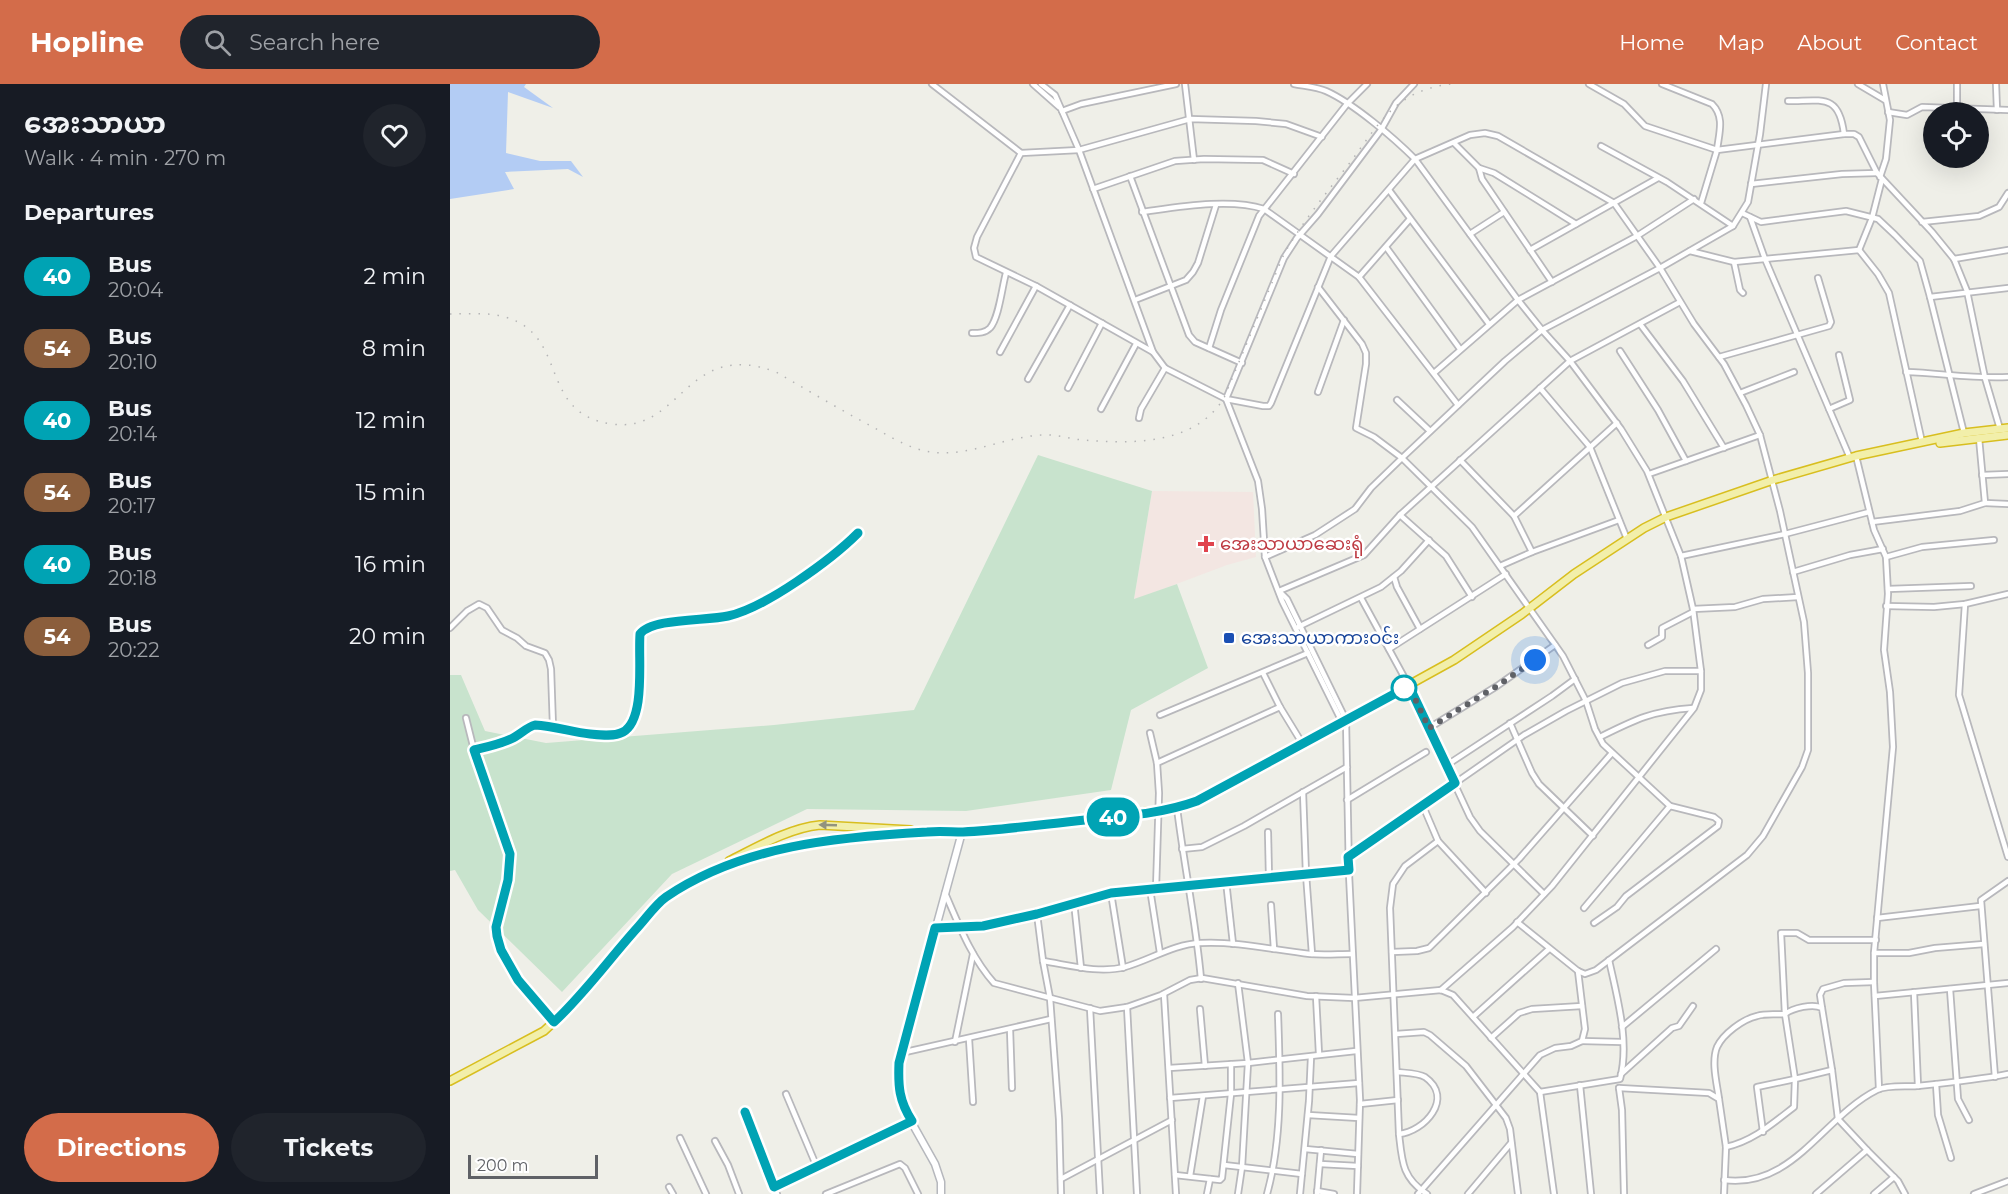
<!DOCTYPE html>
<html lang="en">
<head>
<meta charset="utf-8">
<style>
	body { margin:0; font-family:Montserrat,"Noto Sans Myanmar",sans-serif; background:#20242c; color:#f1f3f6; height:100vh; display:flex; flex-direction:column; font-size:22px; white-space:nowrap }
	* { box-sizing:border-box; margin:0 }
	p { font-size:20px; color:#9ea1a6 }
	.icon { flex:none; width:33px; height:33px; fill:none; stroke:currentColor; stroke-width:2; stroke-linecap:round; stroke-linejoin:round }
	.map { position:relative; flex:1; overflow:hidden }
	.details { display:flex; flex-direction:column; background:#171b24; width:450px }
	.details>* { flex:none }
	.badge { padding:0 12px; border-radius:20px; font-size:21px; line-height:39px }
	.buttons { position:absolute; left:1473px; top:18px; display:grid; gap:12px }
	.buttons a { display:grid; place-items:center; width:66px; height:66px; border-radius:50%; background:#171b24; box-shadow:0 6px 24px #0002; font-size:30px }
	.scale { position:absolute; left:18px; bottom:15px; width:130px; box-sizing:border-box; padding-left:6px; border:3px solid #5f6166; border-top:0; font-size:16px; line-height:21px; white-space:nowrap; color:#5f6166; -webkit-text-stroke:4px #fff; paint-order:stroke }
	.you { position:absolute; width:30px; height:30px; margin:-15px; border:4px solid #fff; border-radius:50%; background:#1a73e8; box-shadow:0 0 0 9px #1a73e833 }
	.map>.badge { position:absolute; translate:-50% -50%; box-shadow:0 0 0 3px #fff }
	h2 { padding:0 24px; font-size:22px; line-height:54px }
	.round { display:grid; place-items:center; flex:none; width:63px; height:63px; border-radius:32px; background:#20242c }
	.summary { display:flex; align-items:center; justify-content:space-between; height:102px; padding:0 24px }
	h1 { font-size:28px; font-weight:700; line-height:45px }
	.cta { display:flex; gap:12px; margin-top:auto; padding:12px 24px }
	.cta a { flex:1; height:69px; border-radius:36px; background:#d36c4a; color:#fff; font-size:24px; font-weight:700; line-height:69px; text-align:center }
	.cta a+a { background:#20242c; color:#f1f3f6 }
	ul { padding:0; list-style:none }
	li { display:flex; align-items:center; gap:18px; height:72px; padding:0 24px }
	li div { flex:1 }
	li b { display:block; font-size:22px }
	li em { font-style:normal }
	li .badge { min-width:66px; font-weight:700; text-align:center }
	header { display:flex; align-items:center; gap:36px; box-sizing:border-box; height:84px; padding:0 30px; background:#d36c4a; color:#fff }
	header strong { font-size:28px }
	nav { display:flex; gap:33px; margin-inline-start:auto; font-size:21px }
	.search { width:420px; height:54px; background:#20242c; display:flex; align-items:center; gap:15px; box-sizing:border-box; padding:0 21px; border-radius:33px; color:#9ea1a6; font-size:22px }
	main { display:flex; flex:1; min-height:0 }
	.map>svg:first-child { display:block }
	.medical { fill:#f3e6e2 }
	.green { fill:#c8e3cd }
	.water { fill:#b3ccf4 }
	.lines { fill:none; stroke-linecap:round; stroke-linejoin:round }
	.minor-casing { stroke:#b8b8bc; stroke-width:8 }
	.secondary-casing { stroke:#b6b8bd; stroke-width:9 }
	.trunk-casing { stroke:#d8be1f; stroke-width:10 }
	.minor { stroke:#fff; stroke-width:4.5 }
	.secondary { stroke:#fff; stroke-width:6 }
	.trunk { stroke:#f2efaa; stroke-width:7 }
	.rail { stroke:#b5b5b6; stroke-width:1.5; stroke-dasharray:1.5 8; stroke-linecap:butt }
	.oneway { fill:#92937e }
	.line-casing { stroke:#fff; stroke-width:14 }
	.line { stroke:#00a3b4; stroke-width:9 }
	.walk { stroke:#5f6166; stroke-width:6; stroke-dasharray:0 10.8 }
	.health-dot { fill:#e0444e; stroke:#fff; stroke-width:2 }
	.transit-dot { fill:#1a4fb4; stroke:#fff; stroke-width:2 }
	.stop-dot { fill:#fff; stroke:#00a3b4; stroke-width:3 }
	.labels { text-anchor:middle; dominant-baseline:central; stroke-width:5; stroke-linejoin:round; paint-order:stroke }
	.health-label { font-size:18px; fill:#be3a42; stroke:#fff; text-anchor:start }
	.transit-label { font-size:18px; fill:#164399; stroke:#fff; text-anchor:start }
</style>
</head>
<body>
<header>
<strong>Hopline</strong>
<div class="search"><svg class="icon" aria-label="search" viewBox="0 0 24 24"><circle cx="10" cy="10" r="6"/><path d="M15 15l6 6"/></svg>Search here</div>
<nav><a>Home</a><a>Map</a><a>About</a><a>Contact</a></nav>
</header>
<main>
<section class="details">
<div class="summary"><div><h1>အေးသာယာ</h1><p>Walk · 4 min · 270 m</p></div><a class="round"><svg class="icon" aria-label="heart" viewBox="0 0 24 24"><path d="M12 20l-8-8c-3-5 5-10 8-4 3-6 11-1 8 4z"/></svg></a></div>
<h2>Departures</h2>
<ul>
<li><span class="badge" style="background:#00a3b4;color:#fff">40</span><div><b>Bus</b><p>20:04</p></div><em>2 min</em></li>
<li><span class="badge" style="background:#8b5e3c;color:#fff">54</span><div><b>Bus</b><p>20:10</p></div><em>8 min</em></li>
<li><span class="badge" style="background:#00a3b4;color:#fff">40</span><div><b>Bus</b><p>20:14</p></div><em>12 min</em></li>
<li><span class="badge" style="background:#8b5e3c;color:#fff">54</span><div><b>Bus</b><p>20:17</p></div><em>15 min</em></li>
<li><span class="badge" style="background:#00a3b4;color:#fff">40</span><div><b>Bus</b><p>20:18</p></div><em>16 min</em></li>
<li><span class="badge" style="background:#8b5e3c;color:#fff">54</span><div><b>Bus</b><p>20:22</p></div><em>20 min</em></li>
</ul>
<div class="cta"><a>Directions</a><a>Tickets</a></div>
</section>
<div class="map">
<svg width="1558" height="1110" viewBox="0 0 1558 1110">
	<rect width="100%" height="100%" fill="#efefe8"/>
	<!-- medical -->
	<path class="medical" d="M702,407L803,408L806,473L777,481L684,516Z"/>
	<!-- green -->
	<path class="green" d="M588,371L702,407L684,515L727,500L758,584L681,626L661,706L516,727L357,725L222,790L112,908L28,826L5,786L0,787V591H11L35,647L96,659L324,641L464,626Z"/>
	<!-- water -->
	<path class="water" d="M0,0H76L74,3L103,24L58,8L56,69L90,77H121L133,93L118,85L55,88L64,105L0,115Z"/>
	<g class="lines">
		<!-- minor casing -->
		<g class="minor-casing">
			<g id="minor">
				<path d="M482,0L571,69L629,66L740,35L806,37L836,40L872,53"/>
				<path d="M583,0L609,23"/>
				<path d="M591,0L605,11L629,66L703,268L715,284L776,315L808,397L812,425L815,473L832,517L892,638"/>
				<path d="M735,0L744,76"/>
				<path d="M844,0C854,2 867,3 876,7C903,19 944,54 965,75L1068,216L1092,246L1120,277L1171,345L1197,387L1231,472L1243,525L1251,587V606L1244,624L1102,802L1063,843L991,906"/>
				<path d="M964,0L946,19L931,46L868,130L847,154L834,174L776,315L813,322H819L821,319L881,172L965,75L1020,51L1035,49L1048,52L1164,119L1210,184L1244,240L1274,280L1296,321L1310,351L1330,427L1354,538L1358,589V666L1352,683L1313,752L1297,771L1146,886L1135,890L1128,887L1067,838"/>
				<path d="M1139,0L1174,20L1195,42L1267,66C1269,49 1275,33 1262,20L1212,0"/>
				<path d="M1408,0L1435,16"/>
				<path d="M1546,0L1547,26"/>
				<path d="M1338,17C1372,17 1389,9 1394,50"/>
				<path d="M1507,25V0"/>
				<path d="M612,27L631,20L726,0"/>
				<path d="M1438,28L1457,31L1472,23L1558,26"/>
				<path d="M1004,59L1029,84L1044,89L1126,140"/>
				<path d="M1151,62L1217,98L1283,142"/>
				<path d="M571,69L527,153L524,164L526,173L586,202L703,268"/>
				<path d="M1029,84L1032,95L1102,198"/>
				<path d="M680,92L739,251L745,258L792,279"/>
				<path d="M1430,93L1436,75L1440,36L1433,0"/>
				<path d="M1301,100L1392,90L1427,89"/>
				<path d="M643,105L725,77L754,75L813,76L844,90"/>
				<path d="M939,106L1039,240"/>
				<path d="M1251,119L1267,66L1394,50H1404L1409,53L1427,89L1482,148L1504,175L1517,207L1535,294L1550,345"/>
				<path d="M692,128C729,123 779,114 814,125L909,193L1008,321"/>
				<path d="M1292,129L1311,138L1396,127L1428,135L1445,151L1470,177L1480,213L1514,349"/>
				<path d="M1300,133L1315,175L1400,374"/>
				<path d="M1472,138L1529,132L1549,123L1558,109"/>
				<path d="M1020,150L1054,128"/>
				<path d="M936,163L1010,265"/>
				<path d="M1080,166L1208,94"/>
				<path d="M1409,166L1422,134L1432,95"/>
				<path d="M1240,167L1284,178L1409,166L1428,190L1439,209L1472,358"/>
				<path d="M1504,175L1558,166"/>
				<path d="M1284,178L1290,206L1293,209"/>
				<path d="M909,193L960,135"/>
				<path d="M868,203L912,260L916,269V280L906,344L924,353L952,374L1022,443L1113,572L1136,617L1145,645L1153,660L1220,722L1134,824"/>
				<path d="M1480,213L1558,204"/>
				<path d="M685,216L736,196L743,188L748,179L766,121"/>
				<path d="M1190,240L1233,297L1274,364"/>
				<path d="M522,249C529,249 535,249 540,244C549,234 552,203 556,189"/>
				<path d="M759,264L771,226L809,132L897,20L917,0"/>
				<path d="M1170,267L1208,326L1236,377"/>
				<path d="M550,268L586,202"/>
				<path d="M1269,273L1379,242L1381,238L1368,194"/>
				<path d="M1456,288C1490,289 1524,295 1558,293"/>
				<path d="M984,289L1068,216L1187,152L1244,115"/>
				<path d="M578,295L620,221"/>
				<path d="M618,304L652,239"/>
				<path d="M1090,304L1140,363L1177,455"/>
				<path d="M868,308L894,236"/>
				<path d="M1290,309L1344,288"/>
				<path d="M947,316L980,347"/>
				<path d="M651,325L686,260"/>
				<path d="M1379,325L1400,316L1389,271"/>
				<path d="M689,334L691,325L715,284"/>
				<path d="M1406,372L1424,446L1436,473L1438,510L1434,566L1440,608L1443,663L1424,869V898L1429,1005"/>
				<path d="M1010,376L1064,432L1082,468"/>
				<path d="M1199,390L1310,351"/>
				<path d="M1532,391L1558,390"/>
				<path d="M1535,419L1558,420"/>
				<path d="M950,431L996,472L1022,513"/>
				<path d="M1064,432L1167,339"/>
				<path d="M1422,438L1510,427L1535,419L1529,354"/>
				<path d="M1231,472L1335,450L1419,428"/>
				<path d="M815,473L865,451L905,425L921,404L952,374L1055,277L1092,246L1210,184L1283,142L1298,118L1310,50L1316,0"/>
				<path d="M1436,473L1472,463L1544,456"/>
				<path d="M1050,482L1082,468L1169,436"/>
				<path d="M1343,488L1400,471L1433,465"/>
				<path d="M944,493L947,503L970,545"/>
				<path d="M1438,505L1521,502"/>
				<path d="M829,507L914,471L950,431L1120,277L1230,218"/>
				<path d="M831,509L837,515L896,636L899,790L910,1016L907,1110"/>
				<path d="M911,514L959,602L1020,733L1030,747L1094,810"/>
				<path d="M1515,520L1509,611L1558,773"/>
				<path d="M1436,522L1484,523L1515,520L1558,510"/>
				<path d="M1243,525L1285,523L1313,515L1348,513"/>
				<path d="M848,543L931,503L951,487L979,456"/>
				<path d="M0,544L17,527L29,520L37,524L52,546L67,554L76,562L95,569L99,576L101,585L103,643"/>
				<path d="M1198,561L1212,553V544L1243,528"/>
				<path d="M939,565L1056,490"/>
				<path d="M813,589L830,623L852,659"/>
				<path d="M710,631L858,569"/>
				<path d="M16,634L24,666L60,770L58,796L46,843L47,852L51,866L68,896L104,938"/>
				<path d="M1060,639L1082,689L1089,700L1143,752"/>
				<path d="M979,644L1047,602L1105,561"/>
				<path d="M700,649L707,679L709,709L706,805"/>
				<path d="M1150,653C1186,635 1202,627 1243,624"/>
				<path d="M24,666C37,663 51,660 63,654C71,650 77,643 85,641C104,642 122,648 140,650C149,651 160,652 168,650C196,642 188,574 190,550C192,547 193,546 196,544C209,535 259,536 278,532C314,525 381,476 408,449"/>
				<path d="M707,679L830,623"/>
				<path d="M997,681L1102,612L1125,595"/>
				<path d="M853,708L856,790L862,870"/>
				<path d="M897,716L976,668"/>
				<path d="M973,722L988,757L1036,809"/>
				<path d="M727,724C734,781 746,838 751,895"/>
				<path d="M818,748L819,793"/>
				<path d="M732,765L752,763L794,742L897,683"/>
				<path d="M899,773L1074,651L1116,627L1172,599L1215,587H1251"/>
				<path d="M776,797L783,860"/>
				<path d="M700,805L710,869"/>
				<path d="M495,809C509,841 521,873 544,899L650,927L677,923L711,911L740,896L752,894L857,912L904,914L991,906L1003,911L1090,1008L1104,1110"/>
				<path d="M661,809L673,884"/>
				<path d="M624,818L631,884"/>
				<path d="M821,821L824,865"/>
				<path d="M587,830L593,877L600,914L609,1035L611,1110"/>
				<path d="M1427,834L1530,822"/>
				<path d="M1144,839L1167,823L1176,812L1268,742L1269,737L1264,733L1220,722"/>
				<path d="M485,844L533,842L587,830L661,809L899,786"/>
				<path d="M942,868L967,867L979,864L1069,775L1162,669"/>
				<path d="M1424,869H1459L1485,864L1534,860"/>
				<path d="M593,877C619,881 649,890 675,883C700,876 724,860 750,859C787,857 824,866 860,870C874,871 888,870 902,870"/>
				<path d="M788,899L798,979L792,1083L788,1110"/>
				<path d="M1500,905L1508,1015L1519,1036"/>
				<path d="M1464,908L1468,1002"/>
				<path d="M714,910L726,1110"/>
				<path d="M866,912L869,970"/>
				<path d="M1425,912L1558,899"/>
				<path d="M677,923L687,1110"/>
				<path d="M640,924L650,1110"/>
				<path d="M1372,924L1370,911L1373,905L1394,899L1424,898"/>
				<path d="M750,925L755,982"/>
				<path d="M1023,933L1099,865"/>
				<path d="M1172,943L1266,865"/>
				<path d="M560,945L562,1004"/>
				<path d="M946,950L974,948L980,951L1016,982L1056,1034L1060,1045L1068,1110"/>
				<path d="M1041,954L1069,929L1082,925L1132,922"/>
				<path d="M519,955L523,1018"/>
				<path d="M1132,957L1172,958"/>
				<path d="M505,958L523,870"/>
				<path d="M451,969L601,935"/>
				<path d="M719,984L798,979L906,967"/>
				<path d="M947,988C955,989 968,989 975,993C1005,1014 974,1048 949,1050"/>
				<path d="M1171,990L1222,944L1229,942L1243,922"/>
				<path d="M1545,993L1531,816L1558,797"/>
				<path d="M1486,1000L1488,1031L1501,1074"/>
				<path d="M1130,1001L1141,1110"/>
				<path d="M1169,1004L1259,1009L1269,1015L1276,1063L1274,1110"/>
				<path d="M1169,1004L1172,1026L1174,1110"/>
				<path d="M1090,1008L1170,995C1180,958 1167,913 1159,876"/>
				<path d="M336,1010L366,1081"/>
				<path d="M720,1014L909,999"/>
				<path d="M1269,1015C1267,1000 1261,978 1267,963C1273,950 1293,935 1307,932C1316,929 1327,931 1335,930L1331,849H1347L1359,856H1426"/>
				<path d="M910,1020L948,1016"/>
				<path d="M295,1028L324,1103"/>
				<path d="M858,1031L909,1034"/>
				<path d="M1313,1048L1307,1003L1345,995L1335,930C1343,924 1363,919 1372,924L1382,986"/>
				<path d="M230,1054L256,1110"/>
				<path d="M265,1057L278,1081L289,1110"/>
				<path d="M1276,1063C1303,1057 1322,1040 1344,1023L1345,995L1382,986L1388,1035L1417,1066"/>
				<path d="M855,1065L908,1070"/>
				<path d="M870,1080L908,1082"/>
				<path d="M774,1081L852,1090"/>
				<path d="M725,1091L770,1096L772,1094L781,1010V980"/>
				<path d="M740,1092L753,1012"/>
				<path d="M611,1095L722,1036"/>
				<path d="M1274,1096C1343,1105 1373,1033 1427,1006C1437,1001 1455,1003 1467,1002C1497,999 1528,996 1558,990"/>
				<path d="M219,1103L223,1110"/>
				<path d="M867,1107L884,1110"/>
				<path d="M327,1110L324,1103L462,1037"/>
				<path d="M376,1110L450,1080L455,1084L468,1110"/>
				<path d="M757,1110L760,1095"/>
				<path d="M817,1110C833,1053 830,988 828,930"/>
				<path d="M850,1110L859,1017L861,973"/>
				<path d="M867,1110L871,1066"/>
				<path d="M968,1110L1090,971L1105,964L1121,962L1132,957L1135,945L1128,887"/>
				<path d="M977,1110C952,1094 952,1077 949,1050L940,824L943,800L955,782L988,757"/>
				<path d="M1018,1110L1061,1059"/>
				<path d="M1366,1110L1417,1066L1448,1097L1455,1110"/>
				<path d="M1424,1110L1444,1093"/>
				<path d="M1524,1110L1558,1097"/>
			</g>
		</g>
		<!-- secondary casing -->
		<g class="secondary-casing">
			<path id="secondary" d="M491,1110V1098L485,1080L453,1023L448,999L449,979L512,748"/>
		</g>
		<!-- trunk casing -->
		<g class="trunk-casing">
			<g id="trunk">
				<path d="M1490,359L1558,351"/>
				<path d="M279,777C307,763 339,744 370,741L461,746"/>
				<path d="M266,785L314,769L372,756L478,748H512L549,745L727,724L747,718L1004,576L1072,530L1124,490L1194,444L1216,433L1323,396L1406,372L1514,349L1558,344"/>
				<path d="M0,997L94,947L123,920L166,867L215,814L269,783"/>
			</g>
		</g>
		<!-- minor -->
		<use href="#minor" class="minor"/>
		<!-- secondary -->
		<use href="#secondary" class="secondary"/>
		<!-- trunk -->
		<use href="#trunk" class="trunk"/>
		<!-- rail -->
		<path class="rail" d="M0,230C18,230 38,228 55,233C120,251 87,330 162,340C232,350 235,254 326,288C357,306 389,325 421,342C437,351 453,361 471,366C512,377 551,353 592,351C606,350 619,355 633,356C683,360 745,361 774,314L834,170C853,137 878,107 902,76C917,56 932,31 953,17C967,7 984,2 1001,0"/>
	</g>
	<!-- one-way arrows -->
	<defs><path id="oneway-solid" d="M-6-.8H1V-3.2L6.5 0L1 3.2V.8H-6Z" transform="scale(1.5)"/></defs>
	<use class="oneway" href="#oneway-solid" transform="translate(378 741) rotate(-178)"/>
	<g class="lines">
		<!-- line casing -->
		<g class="line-casing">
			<path id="line" d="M295,1028L324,1103L462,1037C449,1017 448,1002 449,979L485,844L533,842L587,830L661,809L899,786L898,773L1005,699L959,602L747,717C711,730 673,732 635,736C595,740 554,746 513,748C501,748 489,747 477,748C387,753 293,761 216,813C206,820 197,833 188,843C160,874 135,909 104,938L68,896L51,866L47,852L46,843L58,796L60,770L24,666C37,663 51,660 63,654C71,650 77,643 85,641C104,642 122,648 140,650C150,651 164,653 173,648C196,635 188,575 190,550C202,534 256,537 278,532C315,524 381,476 408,449"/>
		</g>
		<!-- line -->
		<use href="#line" class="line"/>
		<!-- walk -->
		<path class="walk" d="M954,604L959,602L979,644L1047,602L1085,576"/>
	</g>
	<!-- markers -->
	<path class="health-dot" d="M753 451h6v6h6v6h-6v6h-6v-6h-6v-6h6z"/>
	<rect class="transit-dot" x="773" y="548" width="12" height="12" rx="3"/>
	<circle class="stop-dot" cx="954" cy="604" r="12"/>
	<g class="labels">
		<!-- health labels -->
		<g class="health-label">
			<text x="770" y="460">အေးသာယာဆေးရုံ</text>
		</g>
		<!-- transit labels -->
		<g class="transit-label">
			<text x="791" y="554">အေးသာယာကားဝင်း</text>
		</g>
	</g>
</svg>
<div class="buttons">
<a><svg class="icon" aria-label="locate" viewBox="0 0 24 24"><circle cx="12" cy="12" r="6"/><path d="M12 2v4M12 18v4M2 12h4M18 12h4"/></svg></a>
</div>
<div class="scale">200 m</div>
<div class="you" style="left:1085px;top:576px"></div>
<b class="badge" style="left:663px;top:733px;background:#00a3b4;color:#fff">40</b>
</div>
</main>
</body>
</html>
